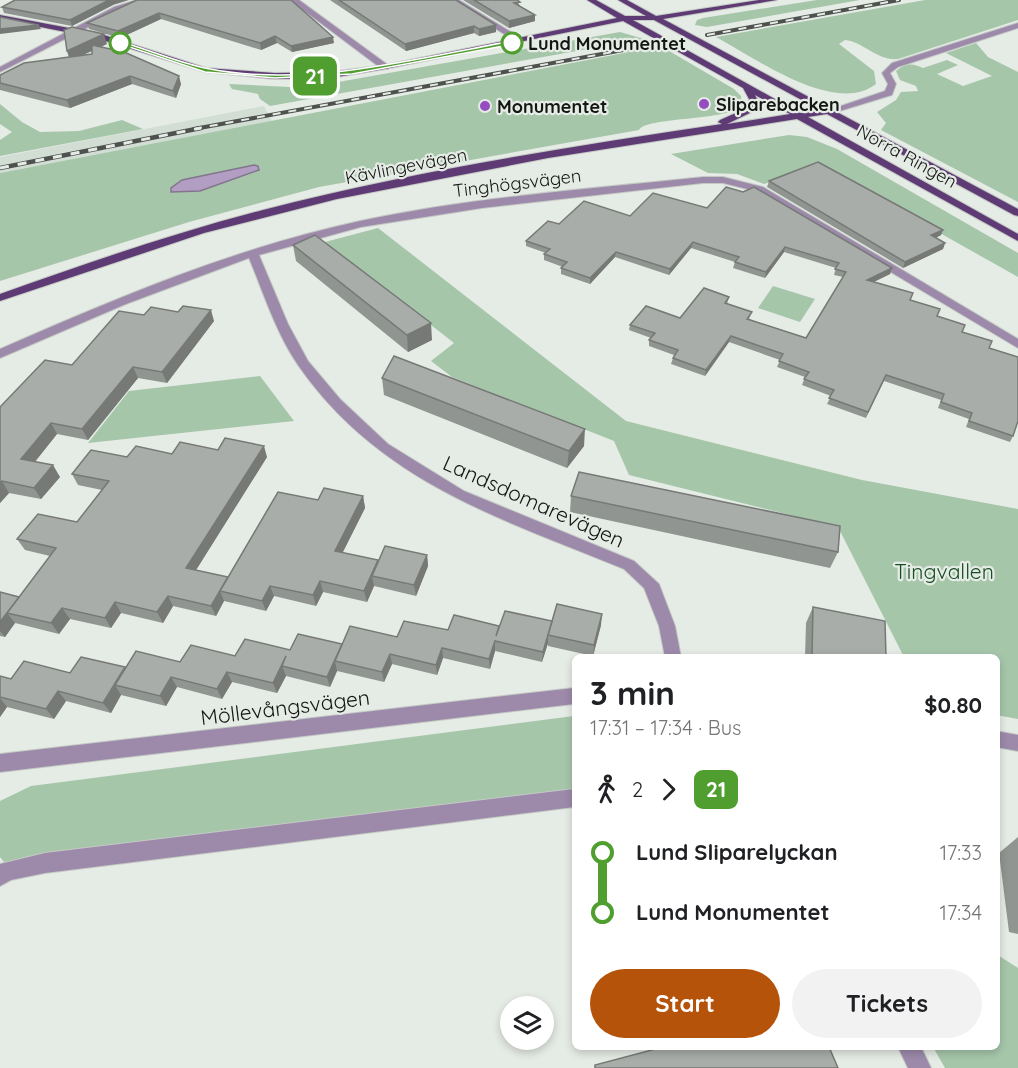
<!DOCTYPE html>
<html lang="en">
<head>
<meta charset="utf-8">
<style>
	body { margin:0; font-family:Quicksand,sans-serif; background:#f2f2f2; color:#202124; height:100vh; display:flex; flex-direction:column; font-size:22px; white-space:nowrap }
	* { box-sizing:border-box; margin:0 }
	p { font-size:20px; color:#757577 }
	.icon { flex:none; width:33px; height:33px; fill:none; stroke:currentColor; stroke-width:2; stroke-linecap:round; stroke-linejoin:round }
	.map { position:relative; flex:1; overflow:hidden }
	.sheet { position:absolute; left:572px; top:654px; width:428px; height:396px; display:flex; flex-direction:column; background:#fff; border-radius:9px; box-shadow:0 3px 9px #0003 }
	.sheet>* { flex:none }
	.badge { padding:0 12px; border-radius:9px; font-size:21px; line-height:39px }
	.tools { position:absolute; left:500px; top:996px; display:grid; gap:12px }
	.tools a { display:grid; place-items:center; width:54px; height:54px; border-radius:50%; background:#fff; box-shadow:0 3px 9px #0003; font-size:30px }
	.map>.badge { position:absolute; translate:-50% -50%; box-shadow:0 0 0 3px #fff }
	.legs { display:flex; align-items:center; gap:9px; height:66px; padding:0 18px; font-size:20px }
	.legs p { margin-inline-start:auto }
	.overview { display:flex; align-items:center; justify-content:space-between; height:102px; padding:0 18px }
	h1 { font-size:33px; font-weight:800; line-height:45px }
	.cta { display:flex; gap:12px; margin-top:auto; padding:12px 18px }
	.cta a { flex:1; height:69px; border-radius:36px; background:#b45309; color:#fff; font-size:24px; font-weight:800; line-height:69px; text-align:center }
	.cta a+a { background:#f2f2f2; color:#202124 }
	ul { padding:0 18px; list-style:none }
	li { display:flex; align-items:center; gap:21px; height:60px; font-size:22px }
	li i { display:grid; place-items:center; width:9px; height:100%; margin:0 8px; background:currentColor }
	li i::after { content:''; width:15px; height:15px; margin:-8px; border:4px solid; border-radius:50%; background:#fff }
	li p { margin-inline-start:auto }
	li:first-child i { background:linear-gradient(#0000 50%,currentColor 0) }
	li:last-child i { background:linear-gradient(currentColor 50%,#0000 0) }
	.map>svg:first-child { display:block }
	.built { fill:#d2ded4 }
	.green { fill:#a6c6aa }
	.water { fill:#b29ec2; stroke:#83758e; stroke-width:1.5 }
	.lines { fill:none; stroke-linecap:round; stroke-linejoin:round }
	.minor-casing { stroke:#c4c9c4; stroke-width:2 }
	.major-casing { stroke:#c4c9c4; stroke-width:2 }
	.minor { fill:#9d8aab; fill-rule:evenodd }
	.major { fill:#5e3b74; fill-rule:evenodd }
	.rail-far1-casing { stroke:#4e514e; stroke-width:4 }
	.rail-casing { stroke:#4e514e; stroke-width:4.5 }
	.rail-far1 { stroke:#e5ebe5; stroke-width:2; stroke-dasharray:8; stroke-linecap:butt }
	.rail { stroke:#e5ebe5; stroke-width:3; stroke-dasharray:9; stroke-linecap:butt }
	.wall { fill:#909591; fill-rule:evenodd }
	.shaded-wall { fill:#767976 }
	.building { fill:#a8ada9; stroke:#767976; stroke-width:1.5 }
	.line-1 { fill:#509e2f; stroke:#fff; stroke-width:1.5 }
	.stop-1-dot { fill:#fff; stroke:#509e2f; stroke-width:3 }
	.poi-dot { fill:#954dc0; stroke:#e5ebe5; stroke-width:2 }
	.labels { text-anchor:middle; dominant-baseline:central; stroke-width:4.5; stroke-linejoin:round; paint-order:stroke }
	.far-stop-label { font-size:18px; font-weight:bold; fill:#141614; stroke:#e5ebe5; text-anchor:start }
	.far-poi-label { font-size:18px; font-weight:bold; fill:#141614; stroke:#e5ebe5; text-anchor:start }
	.far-street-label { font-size:18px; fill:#141614; stroke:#e5ebe5 }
	.street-label { font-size:21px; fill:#141614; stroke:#e5ebe5 }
	.park-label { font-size:21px; fill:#194d25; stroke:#e5ebe5 }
</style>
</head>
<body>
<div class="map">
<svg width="1018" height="1068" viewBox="0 0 1018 1068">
	<rect width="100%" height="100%" fill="#e5ebe5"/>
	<!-- built -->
	<path class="built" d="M264,106L272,121L0,173V157Z"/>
	<!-- green -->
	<g class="green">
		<path d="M817,0H860L707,27L695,25L697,20L703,18Z"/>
		<path d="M925,0H1018V20L898,59C877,61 864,42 845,40L839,44L874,71L876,84C835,116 755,58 716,37Z"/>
		<path d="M620,32L644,39L270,106L260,99L258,94L232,89L229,84L289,87L327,84Z"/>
		<path d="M976,43L988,57L1018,72V202L881,130L886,123L877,112L896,100L901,92L918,91L916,86L900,80L896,71C906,63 912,63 923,68L947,60L958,65L937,74L963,86L992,76L946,53Z"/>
		<path d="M655,47L664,48L734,89L741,96L742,107C721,121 646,117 639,130L319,187L189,222L0,281V173Z"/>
		<path d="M0,104L22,122L40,132L79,131L122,120L143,129L0,156V140L12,132L0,124Z"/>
		<path d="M789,135L807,137L837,149L1018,253V277L819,165L764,184L737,174L708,173L671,154Z"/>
		<path d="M378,228L626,421L862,480L1018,509V719L996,715V657H904L838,527L629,475L614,441L452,377L431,361L454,343L325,242Z"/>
		<path d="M773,286L815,299L800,322L758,308Z"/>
		<path d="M260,376L294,421L88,443L129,391Z"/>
		<path d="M574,716V790L4,862L0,857V801L31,786Z"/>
		<path d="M996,954L1018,968V1068H945L933,1047H996Z"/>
	</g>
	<!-- water -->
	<path class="water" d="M254,165L258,166L259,170L200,191L171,192V188L182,180Z"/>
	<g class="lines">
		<!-- minor casing -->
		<g class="minor-casing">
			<g id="minor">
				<path d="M136,0H147L120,11L0,72V67L114,7Z"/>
				<path d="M290,0H299L388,65V69H382Z"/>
				<path d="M450,0H459L511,32L504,34Z"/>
				<path d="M1018,23V28L898,67L890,73L896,84L892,95L830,114L826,111L885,91L888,84L882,73L892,63Z"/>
				<path d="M703,177H723L763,187L1018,339V348L755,191L723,183H703L482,208L361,227L259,255L288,324L308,361L340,399L388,444L464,491L634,561L659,584L675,626L681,657H665L659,626L644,588L624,569C500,518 379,482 298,365C276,333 264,294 249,258L126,304L0,358V349C116,298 235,248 360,221C472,197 589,189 703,177Z"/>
				<path d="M574,688V704L0,772V754Z"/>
				<path d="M996,731L1018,735V751L996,747Z"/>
				<path d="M574,789V807L45,873L11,880L0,886V864L45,853Z"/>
				<path d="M898,1047H921L931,1068H908Z"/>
			</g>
		</g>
		<!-- major casing -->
		<g class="major-casing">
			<path id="major" d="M587,0H596L625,16H646L618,0H627L656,16L759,0H777L663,19L1018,209V216L1014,215L827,114L808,117L1018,234V241L797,119L548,158L337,199L204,233L0,301V294C87,263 174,233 263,210C414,171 568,147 722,124L718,122L720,120L747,108L749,99L743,88L623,21L385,69L331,78L275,79L205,72L96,38L0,19V15L101,34L206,68L275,73L331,72L385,65L617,18ZM633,20H654L820,110L800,113ZM755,95L790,114L727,124L754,111L757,99Z"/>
		</g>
		<!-- minor -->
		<use href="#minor" class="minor"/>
		<!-- major -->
		<use href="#major" class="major"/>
		<!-- rail-far1 casing -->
		<g class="rail-far1-casing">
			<g id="rail-far1">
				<path d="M707,35L899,0"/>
				<path d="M194,129L656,44"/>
			</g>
		</g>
		<!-- rail casing -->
		<g class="rail-casing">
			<path id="rail" d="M0,168L201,128"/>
		</g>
		<!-- rail-far1 -->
		<use href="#rail-far1" class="rail-far1"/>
		<!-- rail -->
		<use href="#rail" class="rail"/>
	</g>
	<!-- wall -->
	<g class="wall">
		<path d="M137,0L334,43L292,52L277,43L261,50L161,19L120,38L89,29L87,23Z"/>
		<path d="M330,0H456L496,25V32L479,36L474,33L406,51Z"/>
		<path d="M463,0H517L520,6L535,15V21L509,28Z"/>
		<path d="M113,5L72,26L4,13L2,7Z"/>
		<path d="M107,44L101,47L181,84L176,98L132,84L70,108L0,90V75L69,57ZM92,51V54L82,55Z"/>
		<path d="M769,181L943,230L941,235L936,238L945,243L943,249L903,268L767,187Z"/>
		<path d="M630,216L892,268L890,274L874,282L911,300L989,348L1013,436L1010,442L966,427L969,419L938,408L941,400L884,381L866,418L827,404L831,396L802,385L805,377L777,367L780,360L729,342L705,376L671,364L674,355L649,346V340L651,338L629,330L630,325L680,318L729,297L727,304L752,312L749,319L806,338L843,277L834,275L836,268L784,252L765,278L733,268L735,262L691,248L669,275L615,257L590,284L561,274V268L563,267L544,260V254L546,253L526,246V241L559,224Z"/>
		<path d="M293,245L432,340L408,352L296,261Z"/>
		<path d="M144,315L214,321L167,383L138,378L88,440L57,434L35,462L60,477L41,499L9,493L0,503V407L72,365Z"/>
		<path d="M382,378L584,446L567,468L384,395Z"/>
		<path d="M218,450L267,457L196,570L228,577L318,500L363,496L365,508L342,553L378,560L427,555L428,566L416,596L374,586L367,602L323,592L316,606L274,596L266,611L224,601L216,616L173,606L163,623L121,613L111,628L70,619L59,634L15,623L5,637L0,636V592L19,597L50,556L25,550L17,539L77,522L102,490L78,485L72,474L127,457Z"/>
		<path d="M571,496L838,552L830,568L570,512Z"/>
		<path d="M813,607L886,657H805L806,623Z"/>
		<path d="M552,621L601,625L593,656L548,646V643L542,662L495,651L490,669L443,658L437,675L392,664L384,682L337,671L330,687L286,676L277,693L232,682L222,699L177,687L166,706L121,695L111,713L66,701L54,719L7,707L0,717V676L11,679L180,662L342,644L448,630Z"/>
		<path d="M1018,837V934L1009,932L999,853Z"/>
	</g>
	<!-- shaded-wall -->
	<g class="shaded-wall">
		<path d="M109,0H129L113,5L72,26L70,20Z"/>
		<path d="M159,13L161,19L120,38L118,31Z"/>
		<path d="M535,15V21L509,28V21Z"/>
		<path d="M39,25L41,29L0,34V29Z"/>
		<path d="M496,25V32L479,36V29Z"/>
		<path d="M474,26V33L406,51L405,44Z"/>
		<path d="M104,34L107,44L70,61L67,51Z"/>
		<path d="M275,36L277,43L261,50L260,43Z"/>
		<path d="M333,37L334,43L292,52L291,46Z"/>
		<path d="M130,76L132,84L70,108L67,100Z"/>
		<path d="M179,76L181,84L176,98L173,91Z"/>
		<path d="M943,230L941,235L929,241L931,235Z"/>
		<path d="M693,242L691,248L669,275L670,269Z"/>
		<path d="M945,243L943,249L903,268L905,262Z"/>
		<path d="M785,247L784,252L765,278L766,272Z"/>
		<path d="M616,252L615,257L590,284V278Z"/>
		<path d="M892,268L890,274L865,286L867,280Z"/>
		<path d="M211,310L214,321L167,383L162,372Z"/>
		<path d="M431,323L432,340L408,352L407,335Z"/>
		<path d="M731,336L729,342L705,376L706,370Z"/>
		<path d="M133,367L138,378L88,440L82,429Z"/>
		<path d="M51,423L57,434L28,470L21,459Z"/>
		<path d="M585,429L584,446L567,468L569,451Z"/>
		<path d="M264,446L267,457L191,578L186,568Z"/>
		<path d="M53,465L60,477L41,499L34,488Z"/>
		<path d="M2,481L9,493L0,503V483Z"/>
		<path d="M363,496L365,508L338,562L335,551Z"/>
		<path d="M427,555L428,566L416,596L414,585Z"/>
		<path d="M372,576L374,586L367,602L364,591Z"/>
		<path d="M228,577L220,591L224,601L216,616L211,606Z"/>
		<path d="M320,581L323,592L316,606L313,595Z"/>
		<path d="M270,586L274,596L266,611L262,601Z"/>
		<path d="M168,596L173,606L163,623L157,612Z"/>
		<path d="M19,597L7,613L15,623L5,637L0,631V622Z"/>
		<path d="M115,602L121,613L111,628L105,618Z"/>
		<path d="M62,608L70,619L59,634L51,623Z"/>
		<path d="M602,614L601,625L593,656L594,645Z"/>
		<path d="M552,621L548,635V643L542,662L543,652Z"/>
		<path d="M495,641V651L490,669L489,659Z"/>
		<path d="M342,644L335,661L337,671L330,687L327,677Z"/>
		<path d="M442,648L443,658L437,675L436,665Z"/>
		<path d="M390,654L392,664L384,682L382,672Z"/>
		<path d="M286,656L282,666L286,676L277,693L273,683Z"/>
		<path d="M227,672L232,682L222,699L217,689Z"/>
		<path d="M171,677L177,687L166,706L160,696Z"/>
		<path d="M115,685L121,695L111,713L103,703Z"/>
		<path d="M58,691L66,701L54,719L46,709Z"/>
		<path d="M0,698L7,707L0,717Z"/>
	</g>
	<!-- building -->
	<g class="building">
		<path d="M15,0H109L70,20L2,7Z"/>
		<path d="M137,0H291L333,37L291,46L275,36L260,43L159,13L118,31L87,23Z"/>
		<path d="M339,0H456L496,25L479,29L474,26L405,44Z"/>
		<path d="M474,0H517L520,2L514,3L535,15L509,21Z"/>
		<path d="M0,17L39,25L0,29Z"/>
		<path d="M72,27L104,34L67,51L64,30Z"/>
		<path d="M92,45L124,52L179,76L173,91L130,76L67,100L0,83V75L24,63L92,54Z"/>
		<path d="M818,162L943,230L931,235L945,243L905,262L769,181Z"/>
		<path d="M726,187L743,192L754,187L892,268L867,280L913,293L910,300L940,309L937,316L965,325L962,332L992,341L989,348L1018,357V421L1013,436L969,421L972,413L941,402L944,394L886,375L868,412L829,398L834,390L804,379L809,372L779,361L783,354L731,336L706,370L673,358L678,350L649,340L655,333L630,325L646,306L680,318L704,288L729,297L725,303L752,312L747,319L806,338L846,272L835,269L839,263L785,247L766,272L735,262L739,257L693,242L670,269L616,252L590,278L561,268L567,262L544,254L550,249L526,241L548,221L559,224L584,201L630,216L653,193L707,208Z"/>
		<path d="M315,235L431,323L407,335L293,245Z"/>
		<path d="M183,306L211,310L162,372L133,367L82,429L51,423L21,459L53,465L34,488L2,481L0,483V407L45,360L72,365L119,311L144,315L151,307L178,312Z"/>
		<path d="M394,356L585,429L569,451L382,378Z"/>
		<path d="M225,438L264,446L186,568L228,577L211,606L168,596L157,612L115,602L105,618L62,608L51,623L7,613L56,548L17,539L38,514L77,522L109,481L72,474L91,450L127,457L136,446L172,454L180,442L218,450Z"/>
		<path d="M579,472L840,526L838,552L571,496Z"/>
		<path d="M324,488L363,496L335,551L378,560L364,591L320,581L313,595L270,586L262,601L220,591L278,492L318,500Z"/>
		<path d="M385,546L427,555L414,585L372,576Z"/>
		<path d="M0,592L19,597L0,622Z"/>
		<path d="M557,604L602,614L594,645L548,635Z"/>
		<path d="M813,607L885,621L886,657H812Z"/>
		<path d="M505,611L552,621L543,652L495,641L489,659L442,648L436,665L390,654L382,672L335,661L350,626L397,637L404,621L448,630L454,615L499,626L496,636Z"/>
		<path d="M298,634L342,644L327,677L282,666L286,656L273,683L227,672L217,689L171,677L160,696L115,685L136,651L180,662L191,645L235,656L245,639L290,650Z"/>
		<path d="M81,657L125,667L103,703L58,691L46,709L0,697V676L11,679L24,661L70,673Z"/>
		<path d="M663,1047H829L838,1068H595V1065Z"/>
	</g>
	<!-- line-1 -->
	<path class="line-1" d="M512,41L514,44L352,74L275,78L205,72L117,43L122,42C149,50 177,62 205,68C306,89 413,59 512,41Z"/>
	<!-- markers -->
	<g class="stop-1-dot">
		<circle cx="120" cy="43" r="10"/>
		<circle cx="512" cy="43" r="10"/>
	</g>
	<g class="poi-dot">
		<circle cx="704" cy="104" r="6"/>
		<circle cx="485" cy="106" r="6"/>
	</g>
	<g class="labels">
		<!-- far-stop labels -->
		<g class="far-stop-label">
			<text x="528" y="43">Lund Monumentet</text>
		</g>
		<!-- far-poi labels -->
		<g class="far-poi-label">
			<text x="716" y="104">Sliparebacken</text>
			<text x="497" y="106">Monumentet</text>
		</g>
		<!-- far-street labels -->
		<g class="far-street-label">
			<text transform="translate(907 156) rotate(29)">Norra Ringen</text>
			<text transform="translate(406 166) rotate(-11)">Kävlingevägen</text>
			<text transform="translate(517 183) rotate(-7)">Tinghögsvägen</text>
		</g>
		<!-- street labels -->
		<g class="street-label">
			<text transform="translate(534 501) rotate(24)">Landsdomarevägen</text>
			<text transform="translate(285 707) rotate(-7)">Möllevångsvägen</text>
		</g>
		<!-- park labels -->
		<g class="park-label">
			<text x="944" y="571">Tingvallen</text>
		</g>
	</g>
</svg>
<div class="tools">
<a><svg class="icon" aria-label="layers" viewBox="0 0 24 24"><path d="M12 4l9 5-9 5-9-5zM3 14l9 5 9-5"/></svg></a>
</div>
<b class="badge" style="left:315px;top:76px;background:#509e2f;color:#fff">21</b>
<section class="sheet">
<div class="overview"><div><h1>3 min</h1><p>17:31 – 17:34 · Bus</p></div><b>$0.80</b></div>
<div class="legs"><svg class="icon" aria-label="walk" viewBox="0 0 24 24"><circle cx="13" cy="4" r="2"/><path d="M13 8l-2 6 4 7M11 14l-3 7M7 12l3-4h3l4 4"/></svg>2<svg class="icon" aria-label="forward" viewBox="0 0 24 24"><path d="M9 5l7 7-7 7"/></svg><b class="badge" style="background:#509e2f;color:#fff">21</b></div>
<ul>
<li><i style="color:#509e2f"></i><b>Lund Sliparelyckan</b><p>17:33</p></li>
<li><i style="color:#509e2f"></i><b>Lund Monumentet</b><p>17:34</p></li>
</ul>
<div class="cta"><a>Start</a><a>Tickets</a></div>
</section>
</div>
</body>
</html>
